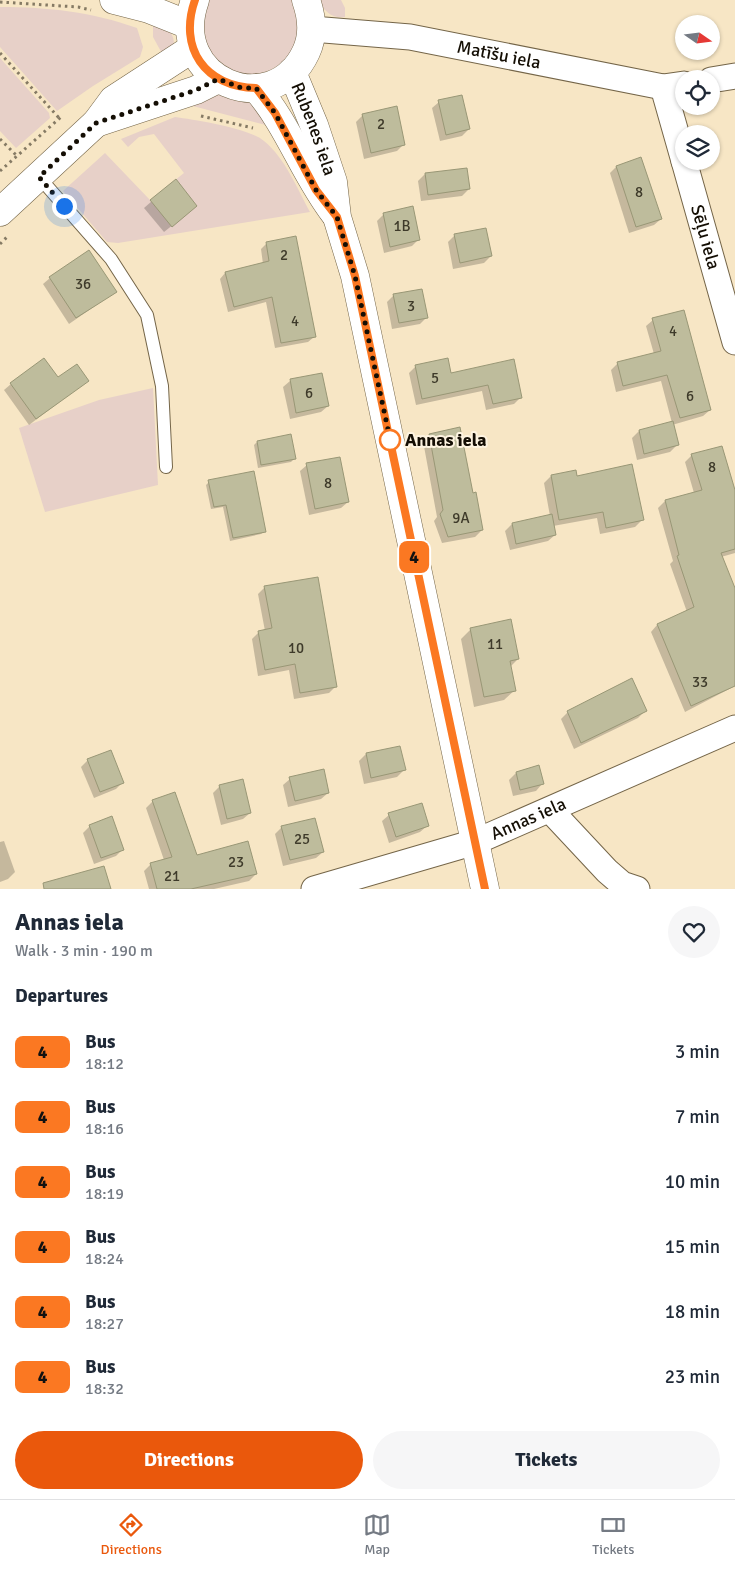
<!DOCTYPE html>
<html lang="en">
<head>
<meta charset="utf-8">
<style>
	body { margin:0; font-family:Signika,sans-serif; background:#f6f6f7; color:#1f2937; height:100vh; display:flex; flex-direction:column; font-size:19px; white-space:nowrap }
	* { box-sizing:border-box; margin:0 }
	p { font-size:16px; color:#747a83 }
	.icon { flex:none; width:28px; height:28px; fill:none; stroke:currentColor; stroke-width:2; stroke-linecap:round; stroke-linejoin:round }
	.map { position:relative; height:889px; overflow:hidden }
	.panel { display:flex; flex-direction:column; background:#fff; flex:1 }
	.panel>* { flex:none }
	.badge { padding:0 10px; border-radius:8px; font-size:18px; line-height:32px }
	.needle { width:32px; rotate:104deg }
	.controls { position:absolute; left:675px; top:15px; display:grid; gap:10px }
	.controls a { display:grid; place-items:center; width:45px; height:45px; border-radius:50%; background:#fff; box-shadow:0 1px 4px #0004; font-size:25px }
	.you { position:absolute; width:25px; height:25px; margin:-12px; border:4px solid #fff; border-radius:50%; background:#1a73e8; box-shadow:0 0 0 8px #1a73e833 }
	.map>.badge { position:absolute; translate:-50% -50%; box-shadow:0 0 0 2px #fff }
	h2 { padding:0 15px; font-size:19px; line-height:45px }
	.round { display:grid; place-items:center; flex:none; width:52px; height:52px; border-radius:26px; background:#f6f6f7 }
	.summary { display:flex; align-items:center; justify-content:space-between; height:85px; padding:0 15px }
	h1 { font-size:24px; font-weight:800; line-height:38px }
	.button { display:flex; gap:10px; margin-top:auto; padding:10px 15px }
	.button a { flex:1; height:58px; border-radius:30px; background:#ea580c; color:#fff; font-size:20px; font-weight:800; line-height:58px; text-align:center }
	.button a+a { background:#f6f6f7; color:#1f2937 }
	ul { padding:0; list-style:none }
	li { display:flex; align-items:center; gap:15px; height:65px; padding:0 15px }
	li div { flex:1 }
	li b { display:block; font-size:19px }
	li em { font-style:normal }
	li .badge { min-width:55px; font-weight:700; text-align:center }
	.tab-bar { display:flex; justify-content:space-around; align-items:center; height:70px; border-top:1px solid #e0e1e3; background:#fff; font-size:14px; color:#747a83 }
	.tab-bar a { display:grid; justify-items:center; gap:2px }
	.tab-bar .selected { color:#ea580c }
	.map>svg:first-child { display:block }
	.green { fill:#e7d0c8 }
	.shadow { fill:#0003 }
	.building { fill:#bebc9c; stroke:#999776 }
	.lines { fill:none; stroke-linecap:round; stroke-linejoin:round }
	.service-casing { stroke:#746548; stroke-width:14 }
	.minor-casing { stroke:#746548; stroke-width:27 }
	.tertiary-casing { stroke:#746548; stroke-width:29 }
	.secondary-casing { stroke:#746548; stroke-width:29 }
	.path { stroke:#857a64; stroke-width:3; stroke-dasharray:2.5 4; stroke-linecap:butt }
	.service { stroke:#fff; stroke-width:12 }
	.minor { stroke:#fff; stroke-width:25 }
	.tertiary { stroke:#fff; stroke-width:28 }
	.secondary { stroke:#fff; stroke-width:28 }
	.line-casing { stroke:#fff; stroke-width:11 }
	.line { stroke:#fb7822; stroke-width:8 }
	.walk { stroke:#140e04; stroke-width:5; stroke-dasharray:0 9 }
	.stop-dot { fill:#fff; stroke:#fb7822; stroke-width:2.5 }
	.labels { text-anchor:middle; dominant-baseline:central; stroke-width:4; stroke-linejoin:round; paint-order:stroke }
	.number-label { font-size:15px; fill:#3e3a2a }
	.street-label { font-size:18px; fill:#140e04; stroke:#fef4e1 }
	.stop-label { font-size:18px; font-weight:bold; fill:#140e04; stroke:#fef4e1; text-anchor:start }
</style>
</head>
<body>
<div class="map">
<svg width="735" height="889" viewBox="0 0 735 889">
	<rect width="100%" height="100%" fill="#f7e6c5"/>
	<!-- green -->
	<g class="green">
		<path d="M209,0H292C324,50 252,103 214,58C209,51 203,42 202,34C202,24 205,13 206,3Z"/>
		<path d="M318,0H341L345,8V17C332,19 324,11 318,0Z"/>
		<path d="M0,7C48,7 92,12 137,28L143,47L140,57L93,86L57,111L0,47Z"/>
		<path d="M153,17C168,28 185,41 164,57L153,37Z"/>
		<path d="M0,58L49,113L50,118L16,148L0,131Z"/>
		<path d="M209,93H230L253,104L266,125L185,104Z"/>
		<path d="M175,117C196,120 249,128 264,141C285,158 297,188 310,212L118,243L107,242L63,191L105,153L150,200L184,173L154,134L139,137L128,147L121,139Z"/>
		<path d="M153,388L158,485L45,512L19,428L99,400Z"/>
	</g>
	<!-- shadow -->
	<g class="shadow">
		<path d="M439,102L469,129L462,136L440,141L432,108Z"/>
		<path d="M363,115L403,145L397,151L364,159L356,122Z"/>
		<path d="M616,167L661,219L654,225L629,233L610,173Z"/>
		<path d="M425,174L469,189L462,196L421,201L418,181Z"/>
		<path d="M175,181L189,212L164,232L144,208Z"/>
		<path d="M384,214L419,239L412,246L384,253L377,221Z"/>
		<path d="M455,235L491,256L484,263L453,269L448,242Z"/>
		<path d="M266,244L314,337L308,342L275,348L266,302L228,312L220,279L225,273L263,264L261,249Z"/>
		<path d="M50,278L115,292L69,324L43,284Z"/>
		<path d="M394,295L427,317L420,324L392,329L387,302Z"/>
		<path d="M653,320L710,410L703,416L672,425L677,445L670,452L637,460L632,438L639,431L672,423L661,381L616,392L611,370L618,363L654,354L646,326Z"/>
		<path d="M513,361L521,397L514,404L486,410L482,391L416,405L409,373L416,366L450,375Z"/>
		<path d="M322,374L328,406L321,412L290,419L283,387L290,381Z"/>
		<path d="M57,379L87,381L29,425L4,390L11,384Z"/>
		<path d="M429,435L472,494L482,530L475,537L442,543L434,521L437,517L423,441Z"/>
		<path d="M257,442L294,459L291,462L258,468L254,445Z"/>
		<path d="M692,455L735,500V553L721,557L735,591V686L685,712L651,632L657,625L687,612L670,564L673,561L658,508L665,501L694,493L685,462Z"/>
		<path d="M307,465L348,502L341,508L309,515L300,471Z"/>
		<path d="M551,476L642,520L635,527L600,534L597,518L553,526L555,535L548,541L510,550L505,531L512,524L550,516L544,483Z"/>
		<path d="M209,482L265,531L261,534L230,541L223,507L211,509L206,485Z"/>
		<path d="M265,587L336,686L329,693L294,699L289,670L258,676L252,639L259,632L265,631L258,594Z"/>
		<path d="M471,629L518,659L510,667L515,690L504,700L474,707L461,639Z"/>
		<path d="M631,680L645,711L638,718L574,749L561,719L568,712Z"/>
		<path d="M366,754L404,770L397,777L364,784L359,761Z"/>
		<path d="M88,760L122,783L116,789L94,798L81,767Z"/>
		<path d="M516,773L542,784L536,791L513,796L509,780Z"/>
		<path d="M290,779L328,793L321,799L288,807L283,785Z"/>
		<path d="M220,786L250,813L243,819L221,825L213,793Z"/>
		<path d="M153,801L196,856L256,874L249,881L214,889H149L144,871L151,864L164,860L146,808Z"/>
		<path d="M389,815L427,826L420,832L389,843L382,821Z"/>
		<path d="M90,826L123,849L116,856L94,864L83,833Z"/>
		<path d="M282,827L323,852L316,858L283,866L275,834Z"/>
		<path d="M4,841L15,872L8,879L0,882V842Z"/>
	</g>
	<!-- building -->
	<g class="building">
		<path d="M462,95L470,129L446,135L438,100Z"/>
		<path d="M397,106L405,145L371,153L362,114Z"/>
		<path d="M641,157L662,219L636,227L616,166Z"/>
		<path d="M467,168L470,189L428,195L425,173Z"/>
		<path d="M176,179L197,206L172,227L150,200Z"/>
		<path d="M413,206L420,240L390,247L383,213Z"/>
		<path d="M486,228L492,256L460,263L454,234Z"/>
		<path d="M296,236L316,337L281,343L272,297L234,307L225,272L269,261L266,242Z"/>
		<path d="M89,250L117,292L76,318L49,277Z"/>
		<path d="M422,289L428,318L399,323L393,294Z"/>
		<path d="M684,310L711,410L680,418L667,375L623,386L617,362L661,351L652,318Z"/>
		<path d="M44,358L58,377L77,364L89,381L36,419L10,383Z"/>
		<path d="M448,358L451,373L514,359L522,398L493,404L488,385L422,399L415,365Z"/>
		<path d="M322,373L329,406L296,413L290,379Z"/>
		<path d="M673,421L679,445L644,454L639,430Z"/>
		<path d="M460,427L473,493L476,492L483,530L448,537L440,514L443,510L429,434Z"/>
		<path d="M291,434L296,459L261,465L257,441Z"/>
		<path d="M722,446L735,490V549L721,553L735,588V686L691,706L657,624L694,607L677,556L679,555L665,500L702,490L691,454Z"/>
		<path d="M340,457L349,502L315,509L306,463Z"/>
		<path d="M632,464L644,520L606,528L603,512L559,520L551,475L576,470L577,476Z"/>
		<path d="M254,471L266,532L233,538L226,505L214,507L208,480Z"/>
		<path d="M552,514L556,535L516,544L512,523Z"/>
		<path d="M318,577L337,687L300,693L295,664L265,670L258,631L272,628L264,586Z"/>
		<path d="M511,619L519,659L510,661L516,691L484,697L470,628Z"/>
		<path d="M632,678L647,711L581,743L567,711Z"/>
		<path d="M400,746L406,770L371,778L366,753Z"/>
		<path d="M111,750L124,783L100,792L87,759Z"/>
		<path d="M539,765L544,784L520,790L516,772Z"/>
		<path d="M324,769L329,793L295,801L289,777Z"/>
		<path d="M243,779L251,813L227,819L219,785Z"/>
		<path d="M175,792L197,855L248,841L257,874L191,889H157L150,863L172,857L152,800Z"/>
		<path d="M422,803L429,826L396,837L388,813Z"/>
		<path d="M112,816L124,850L101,858L89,825Z"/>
		<path d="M315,818L324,852L290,860L281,826Z"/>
		<path d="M104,866L111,889H44L43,883Z"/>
	</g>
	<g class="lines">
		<!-- service casing -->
		<g class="service-casing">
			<path id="service" d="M39,177L111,259L147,315L162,386L166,467"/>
		</g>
		<!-- minor casing -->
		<g class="minor-casing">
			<g id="minor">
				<path id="s1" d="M312,29L410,37L663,87L684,84"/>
				<path d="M711,80L735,76"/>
				<path d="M663,87L684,161"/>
				<path id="s2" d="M684,161L735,342"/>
				<path d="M550,810L607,871L622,884L637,889"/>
				<path id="s3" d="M314,889L475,842L735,728"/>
			</g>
		</g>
		<!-- tertiary casing -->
		<g class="tertiary-casing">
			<g id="tertiary">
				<path d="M96,123L196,90L218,79"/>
				<path d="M0,212L96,123L113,100L193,48"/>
			</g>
		</g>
		<!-- secondary casing -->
		<g class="secondary-casing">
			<g id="secondary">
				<path d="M114,0L149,9L189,25"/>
				<path d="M195,0C166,81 273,123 306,52C314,35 312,17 306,0"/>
				<path id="s4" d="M292,72L314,125L333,182L337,217L355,276L485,889"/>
				<path d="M256,88C289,126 304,174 335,214"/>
			</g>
		</g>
		<!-- path -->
		<g class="path">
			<path d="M0,2L78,7L91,10"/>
			<path d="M0,53L60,119"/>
			<path d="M201,116L253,128"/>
			<path d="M0,139L17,156"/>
			<path d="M0,171L61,117"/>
			<path d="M0,244L7,237"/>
		</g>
		<!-- service -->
		<use href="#service" class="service"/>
		<!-- minor -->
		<use href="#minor" class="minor"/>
		<!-- tertiary -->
		<use href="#tertiary" class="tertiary"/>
		<!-- secondary -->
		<use href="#secondary" class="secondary"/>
	</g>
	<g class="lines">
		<!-- line casing -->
		<g class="line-casing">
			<path id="line" d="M195,0C178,48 205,87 256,88L275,113L316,190L337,217L355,276L485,889"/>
		</g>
		<!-- line -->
		<use href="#line" class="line"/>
		<!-- walk -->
		<path class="walk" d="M64,206L39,177L96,123L196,90L218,79L242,88H256L275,113L316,190L337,217L355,276L392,448L390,440"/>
	</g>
	<!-- markers -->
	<circle class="stop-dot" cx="390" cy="440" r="10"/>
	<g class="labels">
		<!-- number labels -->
		<g class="number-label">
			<text x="381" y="124">2</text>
			<text x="639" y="192">8</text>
			<text x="402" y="226">1B</text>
			<text x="284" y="255">2</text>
			<text x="83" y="284">36</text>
			<text x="411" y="306">3</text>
			<text x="295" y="321">4</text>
			<text x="673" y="331">4</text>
			<text x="435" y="378">5</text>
			<text x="309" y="393">6</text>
			<text x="690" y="396">6</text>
			<text x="712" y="467">8</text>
			<text x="328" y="483">8</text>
			<text x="461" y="518">9A</text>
			<text x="495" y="644">11</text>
			<text x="296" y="648">10</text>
			<text x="700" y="682">33</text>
			<text x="302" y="839">25</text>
			<text x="236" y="862">23</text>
			<text x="172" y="876">21</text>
		</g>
		<!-- street labels -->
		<g class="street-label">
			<text stroke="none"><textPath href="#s1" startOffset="189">Matīšu iela</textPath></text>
			<text stroke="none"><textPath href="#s4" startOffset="61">Rubenes iela</textPath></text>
			<text stroke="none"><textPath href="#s2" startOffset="79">Sēļu iela</textPath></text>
			<text stroke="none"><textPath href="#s3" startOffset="226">Annas iela</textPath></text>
		</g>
		<!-- stop labels -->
		<g class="stop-label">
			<text x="405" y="440">Annas iela</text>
		</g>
	</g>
</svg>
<div class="controls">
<a><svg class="needle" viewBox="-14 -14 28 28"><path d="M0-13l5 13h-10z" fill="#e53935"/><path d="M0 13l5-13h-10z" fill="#747a83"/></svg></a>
<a><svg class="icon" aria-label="locate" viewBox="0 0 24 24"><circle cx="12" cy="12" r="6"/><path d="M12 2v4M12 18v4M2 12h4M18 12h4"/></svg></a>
<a><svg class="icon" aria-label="layers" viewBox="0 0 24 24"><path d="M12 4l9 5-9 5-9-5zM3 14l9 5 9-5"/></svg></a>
</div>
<div class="you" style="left:64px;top:206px"></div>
<b class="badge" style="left:414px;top:557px;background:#fb7822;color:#111">4</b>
</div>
<section class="panel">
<div class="summary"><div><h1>Annas iela</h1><p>Walk · 3 min · 190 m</p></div><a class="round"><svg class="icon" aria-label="heart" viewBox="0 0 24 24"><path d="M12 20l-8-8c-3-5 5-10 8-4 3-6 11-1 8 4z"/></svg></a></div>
<h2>Departures</h2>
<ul>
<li><span class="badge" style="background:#fb7822;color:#111">4</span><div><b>Bus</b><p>18:12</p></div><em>3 min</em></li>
<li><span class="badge" style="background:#fb7822;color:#111">4</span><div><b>Bus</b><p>18:16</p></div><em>7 min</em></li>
<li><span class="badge" style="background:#fb7822;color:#111">4</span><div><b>Bus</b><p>18:19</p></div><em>10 min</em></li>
<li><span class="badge" style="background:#fb7822;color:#111">4</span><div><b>Bus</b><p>18:24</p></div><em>15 min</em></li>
<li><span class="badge" style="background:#fb7822;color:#111">4</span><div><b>Bus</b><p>18:27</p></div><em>18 min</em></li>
<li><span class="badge" style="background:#fb7822;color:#111">4</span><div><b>Bus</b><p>18:32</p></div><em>23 min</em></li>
</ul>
<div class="button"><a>Directions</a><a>Tickets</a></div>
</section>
<nav class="tab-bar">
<a class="selected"><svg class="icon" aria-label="directions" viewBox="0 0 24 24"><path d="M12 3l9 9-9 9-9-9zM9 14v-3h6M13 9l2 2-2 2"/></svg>Directions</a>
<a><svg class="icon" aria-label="map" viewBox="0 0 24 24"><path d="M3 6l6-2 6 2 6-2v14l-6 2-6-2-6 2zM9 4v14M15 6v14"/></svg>Map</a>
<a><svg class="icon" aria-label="tickets" viewBox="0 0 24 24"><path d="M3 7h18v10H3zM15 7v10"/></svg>Tickets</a>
</nav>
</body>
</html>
